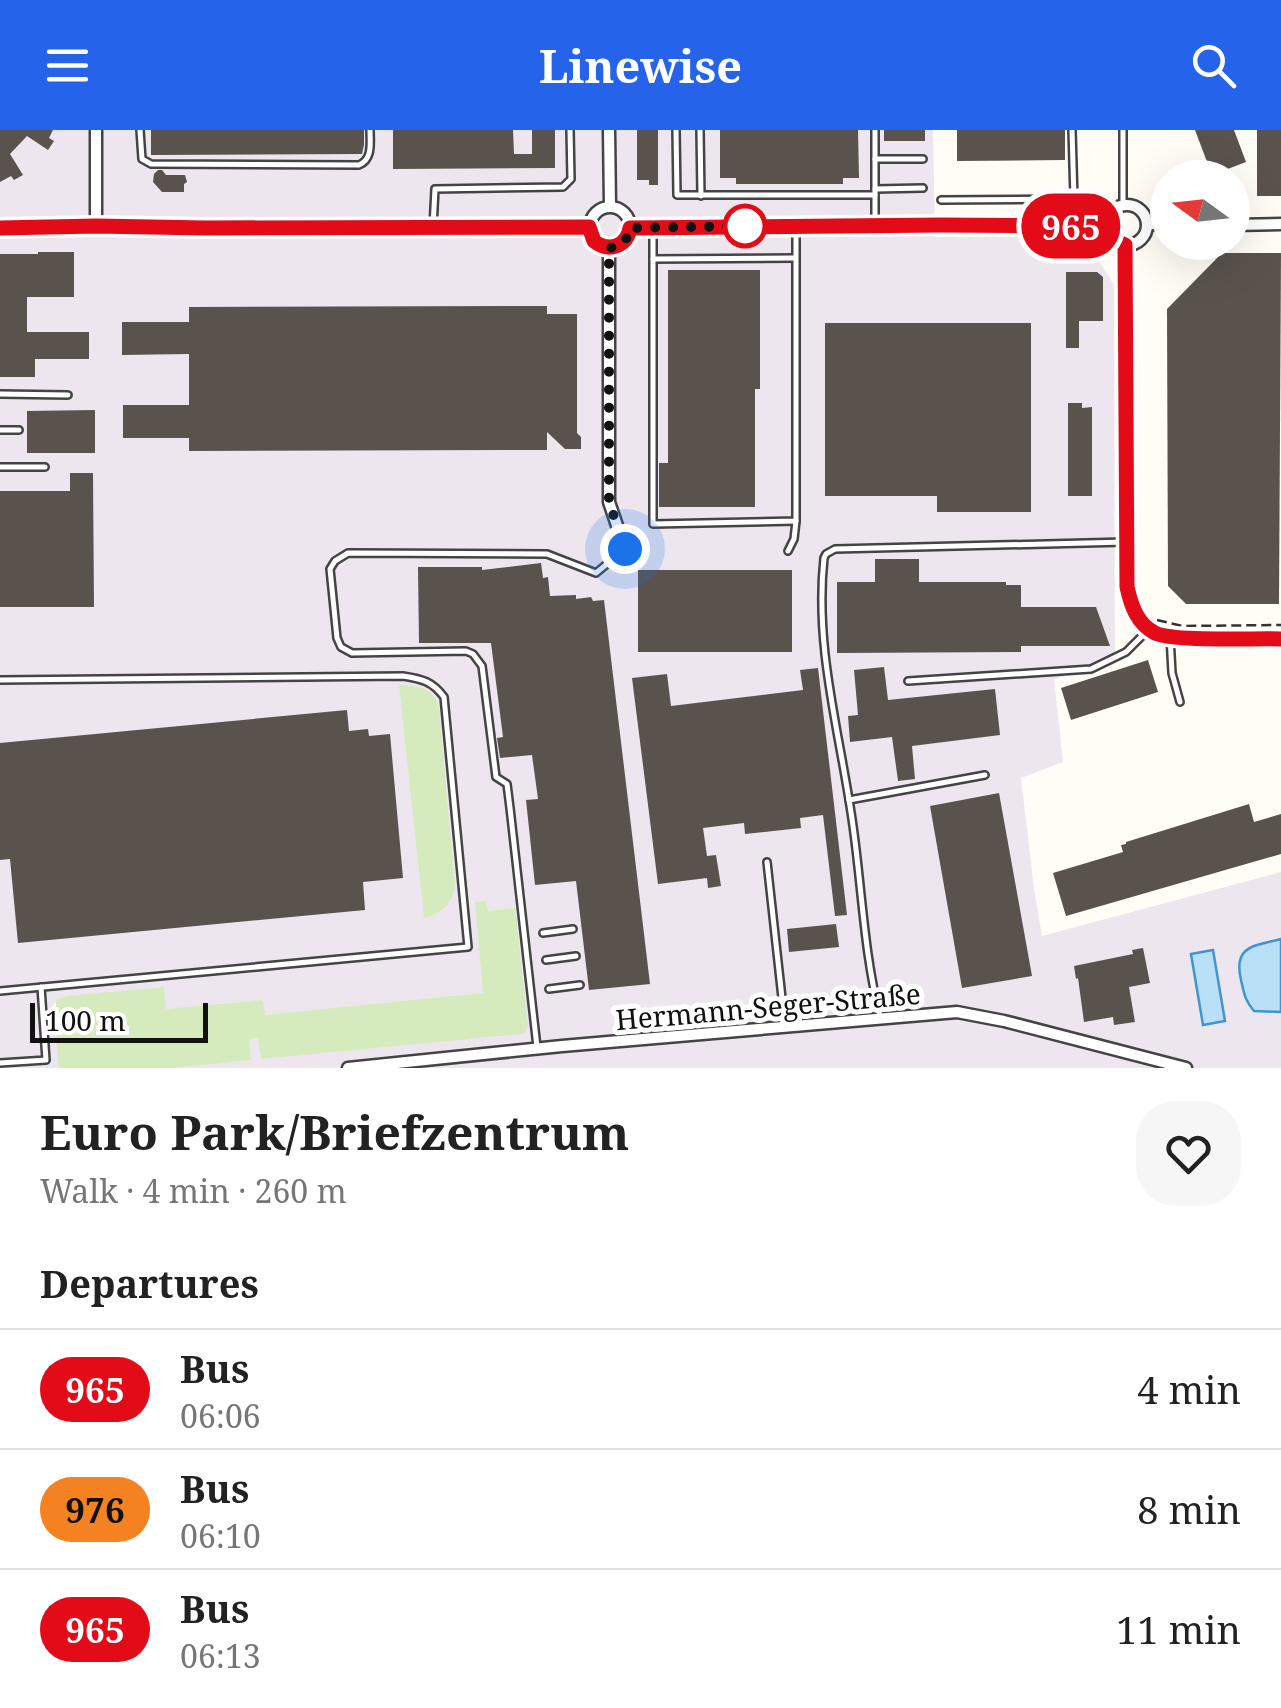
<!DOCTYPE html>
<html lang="en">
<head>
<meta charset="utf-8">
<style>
	body { margin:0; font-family:"Noto Serif",serif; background:#f6f6f6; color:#222; height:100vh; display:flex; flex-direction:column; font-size:38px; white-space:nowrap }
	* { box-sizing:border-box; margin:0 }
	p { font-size:32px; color:#767676 }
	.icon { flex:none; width:55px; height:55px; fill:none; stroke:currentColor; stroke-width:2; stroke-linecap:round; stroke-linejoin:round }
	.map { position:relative; height:938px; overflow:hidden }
	.sheet { display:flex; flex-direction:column; background:#fff; flex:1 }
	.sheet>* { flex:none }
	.badge { padding:0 20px; border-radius:32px; font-size:35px; line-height:65px }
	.needle { width:65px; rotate:285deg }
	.fabs { position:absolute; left:1150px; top:30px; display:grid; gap:20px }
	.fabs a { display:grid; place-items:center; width:100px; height:100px; border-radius:50%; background:#fff; box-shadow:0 10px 40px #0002; font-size:50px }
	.scale { position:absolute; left:30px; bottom:25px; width:178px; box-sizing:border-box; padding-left:10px; border:5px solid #111; border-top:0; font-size:28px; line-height:35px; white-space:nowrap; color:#111; -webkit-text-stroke:8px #fff; paint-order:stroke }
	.you { position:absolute; width:50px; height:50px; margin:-25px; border:8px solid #fff; border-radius:50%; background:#1a73e8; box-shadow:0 0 0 15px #1a73e833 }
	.map>.badge { position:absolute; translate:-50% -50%; box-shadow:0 0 0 5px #fff }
	h2 { padding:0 40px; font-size:38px; line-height:90px }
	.round { display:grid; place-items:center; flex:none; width:105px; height:105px; border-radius:40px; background:#f6f6f6 }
	.summary { display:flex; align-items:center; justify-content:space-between; height:170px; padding:0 40px }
	h1 { font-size:48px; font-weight:700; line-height:75px }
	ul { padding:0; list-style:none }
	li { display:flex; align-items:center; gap:30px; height:120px; padding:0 40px; border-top:2px solid #e0e0e0 }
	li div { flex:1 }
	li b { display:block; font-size:38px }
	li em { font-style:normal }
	li .badge { min-width:110px; font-weight:700; text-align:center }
	header { display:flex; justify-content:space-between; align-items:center; height:130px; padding:0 40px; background:#2563eb; color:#fff; font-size:45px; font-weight:700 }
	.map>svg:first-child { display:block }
	.industrial { fill:#eee6ef }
	.green { fill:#d5ebbd }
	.water { fill:#b9e0f7; stroke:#3f96cf; stroke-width:2.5 }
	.building { fill:#5a524d }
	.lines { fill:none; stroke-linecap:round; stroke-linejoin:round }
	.service-casing { stroke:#444; stroke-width:10 }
	.minor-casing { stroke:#444; stroke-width:15 }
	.path { stroke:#333; stroke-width:2.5; stroke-dasharray:10 5; stroke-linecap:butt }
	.service { stroke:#fff; stroke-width:5 }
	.minor { stroke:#fff; stroke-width:10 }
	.line-casing { stroke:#fff; stroke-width:22 }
	.line { stroke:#e30b18; stroke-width:15 }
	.walk { stroke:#111; stroke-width:10; stroke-dasharray:0 18 }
	.stop-dot { fill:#fff; stroke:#e30b18; stroke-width:5 }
	.labels { text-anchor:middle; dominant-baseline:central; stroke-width:10; stroke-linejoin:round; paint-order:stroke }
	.street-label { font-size:28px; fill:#111; stroke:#fff }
</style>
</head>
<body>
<header><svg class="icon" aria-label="menu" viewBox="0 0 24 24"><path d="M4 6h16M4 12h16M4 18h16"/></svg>Linewise<svg class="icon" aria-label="search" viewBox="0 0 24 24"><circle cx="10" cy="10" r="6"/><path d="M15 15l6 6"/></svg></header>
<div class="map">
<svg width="1281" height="938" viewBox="0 0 1281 938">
	<rect width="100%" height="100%" fill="#fffdf5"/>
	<!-- industrial -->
	<path class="industrial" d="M0,0H933L935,107H1084L1114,155L1115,533L1054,549L1063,632L1021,648L1034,759L1042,806L1281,742V938H0Z"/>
	<!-- green -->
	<g class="green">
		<path d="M399,555C418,555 434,558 439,578L455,757C451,775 442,783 424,788Z"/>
		<path d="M486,771L488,781L515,778L528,895L525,902L521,904L261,929L258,908L249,909L251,930L172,938H59L53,878L57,869L66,866L164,857L166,879L263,870L265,885L483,863L475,772Z"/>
	</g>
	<!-- water -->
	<g class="water">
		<path d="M1281,809V882L1254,881C1245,871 1244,863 1241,850C1233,816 1253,816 1281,809Z"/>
		<path d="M1213,820L1225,891L1203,895L1191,824Z"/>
	</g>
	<!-- building -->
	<g class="building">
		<path d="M0,0H53L49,8L54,11L48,20L27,6L10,24L23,45L14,50L11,46L0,52Z"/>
		<path d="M151,0H364V15L362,24L151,25Z"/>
		<path d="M393,0H513L514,24H532V0H555V38L393,39Z"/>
		<path d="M637,0H658V55H649V50H637Z"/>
		<path d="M720,0H858L859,48H843V54H736V48H720Z"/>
		<rect x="884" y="0" width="41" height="11"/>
		<path d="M957,0H1065V30L957,31Z"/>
		<path d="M1195,0H1234L1246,32L1212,45Z"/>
		<rect x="1257" y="0" width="24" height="66"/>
		<path d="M158,40H162L166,45H185L187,52L184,54V62H162L153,52L154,44Z"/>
		<path d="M38,122H74V167H27V202H89V229H35V247H0V124H38Z"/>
		<path d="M1222,123H1281L1279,474H1186L1168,456L1167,179Z"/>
		<path d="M668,140H760V259H755V377H659V333H668Z"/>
		<path d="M1066,142H1097L1103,147V191H1079V218H1066Z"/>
		<path d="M547,176V184H577V303L581,307V319H565L547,302V320L189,321V308H123V275H189V224L122,225V192H189V177Z"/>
		<path d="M825,193H1031V382H937V366H825Z"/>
		<path d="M1068,273H1082V278L1092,277V366H1068Z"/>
		<path d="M95,280V323H27V281Z"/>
		<path d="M70,343H93L94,477H0V361H70Z"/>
		<path d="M875,429H919V452H1006V455H1021V477H1096L1110,516H1021V522L837,523V452H875Z"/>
		<path d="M541,433L543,448L548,447L550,466L576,465V469L591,467L593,471L604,470L650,854L589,860L576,751L535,755L526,670L538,669L532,625L500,628L497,608L503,607L491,513H419L418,437H482V440Z"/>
		<rect x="638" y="440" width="154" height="82"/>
		<path d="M1148,530L1158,562L1071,590L1061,558Z"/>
		<path d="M884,537L888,570L995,559L1000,605L912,616L915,649L898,651L892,607L850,612L848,586L858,585L854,540Z"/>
		<path d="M818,538L847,785L835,786L823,685L800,688L801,698L745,704L744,693L703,698L707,726L716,725L721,756L708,758L707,748L658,754L632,548L667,544L671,576L803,560L800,540Z"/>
		<path d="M347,580L349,601L368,599L369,606L390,604L403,748L363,752L365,780L18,813L10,729L0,730V613Z"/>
		<path d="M999,663L1032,846L962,858L930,676Z"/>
		<path d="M1249,674L1254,692L1281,684V724L1066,786L1053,743L1123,722L1121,715L1126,714V712Z"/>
		<path d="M836,794L839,817L789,822L787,799Z"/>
		<path d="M1143,818L1150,853L1129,857L1135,892L1114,895L1113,887L1084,892L1078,848L1076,849L1074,836L1133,824L1132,820Z"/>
	</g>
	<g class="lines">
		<!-- service casing -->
		<g class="service-casing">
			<g id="service">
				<path d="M140,0L142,29L151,34L359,35C373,29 370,13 370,0"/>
				<path d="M676,0L677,65H875"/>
				<path d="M700,0L701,66"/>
				<path d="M875,29H923"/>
				<path d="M875,59L923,58"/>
				<path d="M941,70L1074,69L1072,0"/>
				<path d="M1123,75V0"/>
				<path d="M875,95V0"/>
				<path d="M433,97L435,59L563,57L571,49L570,0"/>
				<path d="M653,99V394L796,391V99"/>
				<path d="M653,129L795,128"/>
				<path d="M0,264L68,265"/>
				<path d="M0,300H19"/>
				<path d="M0,337H45"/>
				<path d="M788,421L794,409L796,391"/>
				<path d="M1170,506L1172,543L1180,572"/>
				<path d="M0,550L403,546C422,549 432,551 444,567L468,817L0,861"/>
				<path d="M908,551L1091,539L1126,522L1147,501"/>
				<path d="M849,670L985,645"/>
				<path d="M767,732L785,895"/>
				<path d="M543,803L573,799"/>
				<path d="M546,830L576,826"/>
				<path d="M549,859L580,855"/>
				<path d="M880,886C864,824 862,759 853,696C841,607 814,519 824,428L826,424L835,419L1126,412"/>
				<path d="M537,917L510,678L507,654L496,647L482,536L473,524L466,521L352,523L341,517L337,508L330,439L335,431L348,423L547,424L596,443L625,419"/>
				<path d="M0,933L46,930L41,857"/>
			</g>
		</g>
		<!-- minor casing -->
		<g class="minor-casing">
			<g id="minor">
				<path d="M96,0V96"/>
				<path d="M609,0L610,76"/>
				<circle cx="1127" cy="95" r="20"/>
				<circle cx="610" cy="97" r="20"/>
				<path d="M1147,94H1168"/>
				<path d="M1232,95L1281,94"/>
				<path d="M0,98L96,96L206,98L589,97"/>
				<path d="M631,98L941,95L1107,96"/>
				<path d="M1125,115L1127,457C1131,475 1137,494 1155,503C1174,512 1255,508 1281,509"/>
				<path d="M609,118V372L625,419"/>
				<path d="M348,938L562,916L957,882L1004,891L1186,938"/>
			</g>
		</g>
		<!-- path -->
		<path class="path" d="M1157,490L1182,496L1281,495"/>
		<!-- service -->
		<use href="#service" class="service"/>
		<!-- minor -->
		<use href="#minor" class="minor"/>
	</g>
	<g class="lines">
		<!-- line casing -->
		<g class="line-casing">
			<path id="line" d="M0,98L96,96L206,98L589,97L594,111C609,123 627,116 630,98L941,95L1107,96L1112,109L1125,115L1127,457C1131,475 1137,494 1155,503C1175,512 1255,508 1281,509"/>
		</g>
		<!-- line -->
		<use href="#line" class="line"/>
		<!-- walk -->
		<path class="walk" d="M625,419L609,372V118C621,116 628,110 630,98L747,96H745"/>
	</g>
	<!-- markers -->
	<circle class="stop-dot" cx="745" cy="96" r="20"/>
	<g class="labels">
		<!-- street labels -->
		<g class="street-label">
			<text transform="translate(768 876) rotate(-5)">Hermann-Seger-Straße</text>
		</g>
	</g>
</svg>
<div class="fabs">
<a><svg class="needle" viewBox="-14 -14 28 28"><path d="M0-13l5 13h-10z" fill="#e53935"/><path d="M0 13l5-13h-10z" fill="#767676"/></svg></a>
</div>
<div class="scale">100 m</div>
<div class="you" style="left:625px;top:419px"></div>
<b class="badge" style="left:1071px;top:96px;background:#e30b18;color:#fff">965</b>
</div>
<section class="sheet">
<div class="summary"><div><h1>Euro Park/Briefzentrum</h1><p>Walk · 4 min · 260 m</p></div><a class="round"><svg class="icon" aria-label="heart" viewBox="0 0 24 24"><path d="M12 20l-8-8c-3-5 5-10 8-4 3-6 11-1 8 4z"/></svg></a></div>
<h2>Departures</h2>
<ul>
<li><span class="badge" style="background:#e30b18;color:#fff">965</span><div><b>Bus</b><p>06:06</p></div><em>4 min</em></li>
<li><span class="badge" style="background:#f58220;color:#111">976</span><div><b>Bus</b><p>06:10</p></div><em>8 min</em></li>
<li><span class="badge" style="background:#e30b18;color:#fff">965</span><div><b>Bus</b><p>06:13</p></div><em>11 min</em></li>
</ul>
</section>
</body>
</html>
